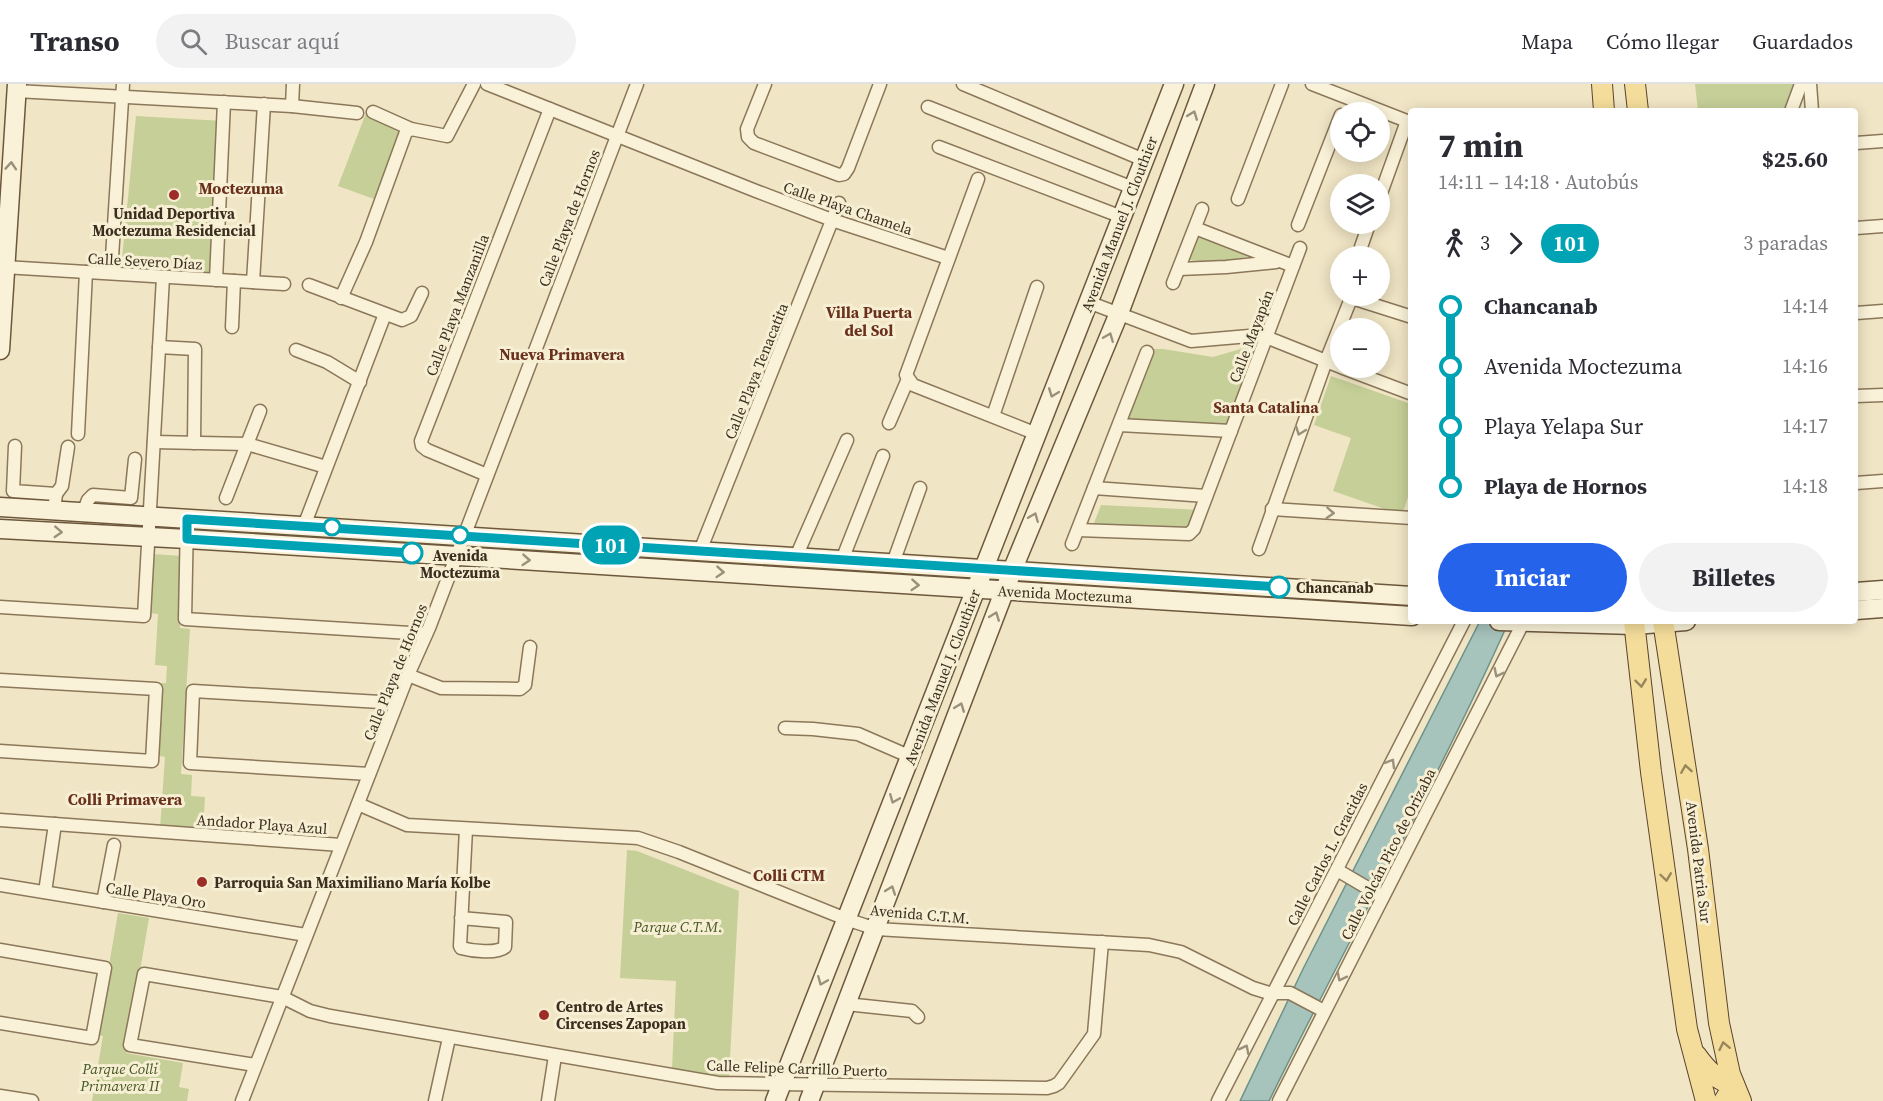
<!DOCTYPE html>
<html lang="es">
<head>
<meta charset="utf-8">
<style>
	body { margin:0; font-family:"Source Serif 4",serif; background:#f2f2f3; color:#2b2b33; height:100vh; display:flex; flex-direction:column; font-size:22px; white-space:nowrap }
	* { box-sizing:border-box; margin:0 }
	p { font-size:20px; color:#7c7c81 }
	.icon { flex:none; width:33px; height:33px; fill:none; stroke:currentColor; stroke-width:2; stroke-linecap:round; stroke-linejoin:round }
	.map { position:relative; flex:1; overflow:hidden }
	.panel { position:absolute; left:1408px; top:24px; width:450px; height:516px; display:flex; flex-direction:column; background:#fff; border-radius:6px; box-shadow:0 3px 15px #0003 }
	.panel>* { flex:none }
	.badge { padding:0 12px; border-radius:20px; font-size:21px; line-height:39px }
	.tools { position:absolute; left:1330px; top:18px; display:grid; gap:12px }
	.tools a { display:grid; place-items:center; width:60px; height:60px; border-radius:50%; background:#fff; box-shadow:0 3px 15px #0003; font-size:30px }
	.map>.badge { position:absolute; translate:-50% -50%; box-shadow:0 0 0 3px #fff }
	.legs { display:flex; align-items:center; gap:9px; height:66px; padding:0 30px; font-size:20px }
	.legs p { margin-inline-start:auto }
	.head { display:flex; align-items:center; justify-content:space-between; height:102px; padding:0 30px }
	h1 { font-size:33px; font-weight:700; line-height:45px }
	.primary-button { display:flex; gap:12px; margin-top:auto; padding:12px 30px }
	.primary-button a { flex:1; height:69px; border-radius:36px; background:#2563eb; color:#fff; font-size:24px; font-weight:700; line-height:69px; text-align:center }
	.primary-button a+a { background:#f2f2f3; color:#2b2b33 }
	ul { padding:0 30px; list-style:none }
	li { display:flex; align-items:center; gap:21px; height:60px; font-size:22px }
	li i { display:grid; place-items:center; width:9px; height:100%; margin:0 8px; background:currentColor }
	li i::after { content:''; width:15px; height:15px; margin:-8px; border:4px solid; border-radius:50%; background:#fff }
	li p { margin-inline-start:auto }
	li:first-child i { background:linear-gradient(#0000 50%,currentColor 0) }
	li:last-child i { background:linear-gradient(currentColor 50%,#0000 0) }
	header { display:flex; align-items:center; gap:36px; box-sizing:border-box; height:84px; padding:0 30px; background:#fff; border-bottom:2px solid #e1e1e2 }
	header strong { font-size:28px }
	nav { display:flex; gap:33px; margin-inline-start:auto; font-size:21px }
	.search { width:420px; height:54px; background:#f2f2f3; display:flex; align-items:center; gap:15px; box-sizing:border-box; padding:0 21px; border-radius:33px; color:#7c7c81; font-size:22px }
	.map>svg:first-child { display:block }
	.green { fill:#c5cf97 }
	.water { fill:#a6c3bc; stroke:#6c928a; stroke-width:1.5 }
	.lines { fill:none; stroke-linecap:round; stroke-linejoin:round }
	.street-casing { stroke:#8b775a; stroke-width:15 }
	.secondary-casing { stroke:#6d583d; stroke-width:21 }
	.primary-casing { stroke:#59442e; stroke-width:22 }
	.street { stroke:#faf2d8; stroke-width:12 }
	.secondary { stroke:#faf2d8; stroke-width:18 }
	.primary { stroke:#f4dd9b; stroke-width:20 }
	.oneway { stroke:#9a907b }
	.oneway2 { stroke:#98865c }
	.line-1-casing { stroke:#fff; stroke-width:14 }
	.line-1 { stroke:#00a3b4; stroke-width:9 }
	.poi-dot { fill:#9d2d27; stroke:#f7efd4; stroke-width:2 }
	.stop-1-dot { fill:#fff; stroke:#00a3b4; stroke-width:3 }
	.labels { text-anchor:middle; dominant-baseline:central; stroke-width:6; stroke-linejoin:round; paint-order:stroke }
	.street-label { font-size:15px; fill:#3b2e1e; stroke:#f7efd4 }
	.poi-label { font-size:15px; font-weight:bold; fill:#3b2e1e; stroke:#f7efd4; text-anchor:start }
	.stop-label { font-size:15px; font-weight:bold; fill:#3b2e1e; stroke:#f7efd4 }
	.park-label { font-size:15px; font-style:italic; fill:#485824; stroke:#f7efd4 }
	.neighbourhood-label { font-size:16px; font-weight:bold; fill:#69301c; stroke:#f7efd4 }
</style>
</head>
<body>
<header>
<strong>Transo</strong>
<div class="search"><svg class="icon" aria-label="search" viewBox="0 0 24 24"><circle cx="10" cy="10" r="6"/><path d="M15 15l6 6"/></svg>Buscar aquí</div>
<nav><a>Mapa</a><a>Cómo llegar</a><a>Guardados</a></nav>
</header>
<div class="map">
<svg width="1883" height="1017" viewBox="0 0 1883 1017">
	<rect width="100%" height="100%" fill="#f0e5c4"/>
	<!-- green -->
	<g class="green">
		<path d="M1695,0H1795L1785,27H1698Z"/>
		<path d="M366,29L401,43L374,115L338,102Z"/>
		<path d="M136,32L223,37L215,191L121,185Z"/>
		<path d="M1196,148L1245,169L1250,172C1229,177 1208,180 1186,175Z"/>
		<path d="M1265,258L1231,347L1119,341L1151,265H1163L1213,273Z"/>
		<path d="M1331,292L1411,320V404L1402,431L1333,407L1351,354L1314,341Z"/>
		<path d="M1101,421L1201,426L1189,450L1091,447Z"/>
		<path d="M153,470L182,472L180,544L190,545L181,690L192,691L191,712L205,713L203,747L160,745L165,673L154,671L158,599H166L167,582L155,581L158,530L149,529Z"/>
		<path d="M627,766L637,767L739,807L729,993L672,986L676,897L620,894Z"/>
		<path d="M118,829L149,834L126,969L183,979L179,1003L189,1005L187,1017H92L103,952L97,951Z"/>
	</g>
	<!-- water -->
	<path class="water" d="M1480,537H1509C1436,700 1348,856 1269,1017H1240L1303,885Z"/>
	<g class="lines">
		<!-- street casing -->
		<g class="street-casing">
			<g id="street">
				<path d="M487,0L756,107L832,136L948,174"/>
				<path d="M765,0L747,45L748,53L754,59L839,91L844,90L848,84L880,0"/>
				<path d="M963,0L1144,76"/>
				<path d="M1312,0L1412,39"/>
				<path d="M1810,0L1812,27"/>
				<path d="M16,7L292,22L357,29"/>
				<path d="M292,22L293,0"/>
				<path d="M928,23L1133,104"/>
				<path d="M1791,27L1801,0"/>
				<path d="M373,28L411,45L447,52L474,0"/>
				<path d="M1856,59L1883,57"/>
				<path d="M939,63L1122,133"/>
				<path d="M978,95L906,291L913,301L1037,350"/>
				<path d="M1380,112L1407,37"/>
				<path d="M1238,115L1282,0"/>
				<path d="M1298,141L1341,31"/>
				<path d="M1195,144L1293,182"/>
				<path d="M1856,144L1883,142"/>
				<path d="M1361,163L1369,140"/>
				<path d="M4,183L284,200"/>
				<path d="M1179,185L1226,183L1276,178"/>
				<path d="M111,189L123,0"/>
				<path d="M216,196L224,18"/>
				<path d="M253,198L264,20"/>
				<path d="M1173,199L1202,125"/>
				<path d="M309,201L402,236L411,232L422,209"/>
				<path d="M341,214L366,158L406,48L411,45"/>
				<path d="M1352,214L1412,233"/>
				<path d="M1088,218L1191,257L1261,251L1341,283"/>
				<path d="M1856,229L1883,227"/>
				<path d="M232,243L234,197"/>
				<path d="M159,263L195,265L194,359"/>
				<path d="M296,266L327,278L360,298"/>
				<path d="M1343,284L1412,310"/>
				<path d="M1856,312L1883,311"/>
				<path d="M993,332L1037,203"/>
				<path d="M889,339L908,295"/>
				<path d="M1119,341L1231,347"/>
				<path d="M78,350L86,188"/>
				<path d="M154,358L247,360L326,383"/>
				<path d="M15,362L13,407L56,410L54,427"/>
				<path d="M487,391L427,366L422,362L421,357L550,25"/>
				<path d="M1856,399L1883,397"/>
				<path d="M1094,404L1206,412"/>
				<path d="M56,410L62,402L68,363"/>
				<path d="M226,414L260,327"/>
				<path d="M1272,425L1412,434"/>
				<path d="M83,429L88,416L93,411L131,414L135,375"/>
				<path d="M187,435L185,535L426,550"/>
				<path d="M304,442L385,230"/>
				<path d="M1078,446L1189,450L1194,445L1300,164"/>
				<path d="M1072,460L1147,268"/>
				<path d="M1259,465L1326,277L1352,212"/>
				<path d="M700,467L839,119"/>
				<path d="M796,473L847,356"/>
				<path d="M842,476L883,372"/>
				<path d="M893,479L920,404"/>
				<path d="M0,523L144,532L163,193"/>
				<path d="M408,591L441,604L520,605L525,601L530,563"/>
				<path d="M0,596L156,605L152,677L0,667"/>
				<path d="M785,644L813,645L858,650L911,673"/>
				<path d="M369,690L190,679L193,607L397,619"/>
				<path d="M358,720L407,741L638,754L679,768L846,835L876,845L1149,861L1181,868L1253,904L1269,909H1290L1324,927"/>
				<path d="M0,736L341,761"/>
				<path d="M1337,786L1383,813"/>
				<path d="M0,801L306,851"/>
				<path d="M45,808L55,740"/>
				<path d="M103,818L114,761"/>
				<path d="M461,834L506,838L505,863C497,870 472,867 461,864L460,862L466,745"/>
				<path d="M0,866L105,884L92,954L0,939"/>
				<path d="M846,920L912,927L918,933"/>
				<path d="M255,981L130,961L144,890L282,913L310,927L330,932L718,999L1047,1004L1054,1002L1059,999L1094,950L1102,858"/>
				<path d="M0,1012L32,1017"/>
				<path d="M242,1017L408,591L429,544L637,0"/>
				<path d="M435,1017L449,954"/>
				<path d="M548,1017L555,972"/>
				<path d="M1218,1017L1464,537"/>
				<path d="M1279,1017L1524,537"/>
			</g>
		</g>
		<!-- secondary casing -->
		<g class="secondary-casing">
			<g id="secondary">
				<path d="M0,266L17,0"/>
				<path d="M0,423L1412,512"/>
				<path d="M0,445L187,455L1412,532"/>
				<path d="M1856,508L1883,506"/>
				<path d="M1856,526L1883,524"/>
				<path d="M1499,537L1634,541L1686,537"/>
				<path d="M775,1017L1174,0"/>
				<path d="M809,1017L1012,487L1119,229L1205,0"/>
			</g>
		</g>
		<!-- primary casing -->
		<g class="primary-casing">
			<g id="primary">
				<path d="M1602,0L1604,27"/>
				<path d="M1635,0L1638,27"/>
				<path d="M1634,537L1651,688L1687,945L1706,1017"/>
				<path d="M1663,537L1698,765L1719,939L1730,990L1741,1017"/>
				<path d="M1696,971C1706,985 1717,997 1734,1001L1724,1017"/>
			</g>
		</g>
		<!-- street -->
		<use href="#street" class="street"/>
		<!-- secondary -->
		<use href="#secondary" class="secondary"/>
		<!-- primary -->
		<use href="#primary" class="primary"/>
	</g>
	<!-- one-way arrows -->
	<defs><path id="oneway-chevron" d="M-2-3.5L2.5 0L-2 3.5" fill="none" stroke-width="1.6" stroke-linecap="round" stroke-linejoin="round" transform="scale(1.5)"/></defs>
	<g class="oneway">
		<use href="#oneway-chevron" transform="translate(1193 31) rotate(-69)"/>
		<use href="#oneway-chevron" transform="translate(11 82) rotate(-86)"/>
		<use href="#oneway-chevron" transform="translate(1109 253) rotate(-68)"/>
		<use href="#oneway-chevron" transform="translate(1053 309) rotate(111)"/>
		<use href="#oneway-chevron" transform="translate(1300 347) rotate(110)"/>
		<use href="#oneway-chevron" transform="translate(1330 429) rotate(4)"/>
		<use href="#oneway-chevron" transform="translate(1034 433) rotate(-68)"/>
		<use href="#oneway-chevron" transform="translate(58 448) rotate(3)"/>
		<use href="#oneway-chevron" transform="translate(526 476) rotate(4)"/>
		<use href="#oneway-chevron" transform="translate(720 488) rotate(4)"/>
		<use href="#oneway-chevron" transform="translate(915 501) rotate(4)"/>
		<use href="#oneway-chevron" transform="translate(995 532) rotate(-69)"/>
		<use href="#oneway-chevron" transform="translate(1498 589) rotate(117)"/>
		<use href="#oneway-chevron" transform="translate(960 623) rotate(-69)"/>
		<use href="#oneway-chevron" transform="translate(1391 679) rotate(-60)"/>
		<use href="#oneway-chevron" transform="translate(894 715) rotate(112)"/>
		<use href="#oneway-chevron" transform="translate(891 806) rotate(-70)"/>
		<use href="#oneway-chevron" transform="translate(1341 893) rotate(117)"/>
		<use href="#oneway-chevron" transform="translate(822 897) rotate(112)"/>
		<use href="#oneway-chevron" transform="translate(1245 965) rotate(-63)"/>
	</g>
	<g class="oneway2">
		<use href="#oneway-chevron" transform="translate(1641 599) rotate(83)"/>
		<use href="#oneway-chevron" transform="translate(1686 685) rotate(-99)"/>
		<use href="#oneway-chevron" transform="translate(1666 793) rotate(82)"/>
		<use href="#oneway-chevron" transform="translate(1724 962) rotate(-102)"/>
	</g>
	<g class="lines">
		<!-- line-1 casing -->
		<g class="line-1-casing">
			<path id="line-1" d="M412,469L187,455V435L1279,503"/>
		</g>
		<!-- line-1 -->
		<use href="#line-1" class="line-1"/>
	</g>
	<!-- markers -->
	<g class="poi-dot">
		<circle cx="174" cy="111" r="6"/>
		<circle cx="202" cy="798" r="6"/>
		<circle cx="544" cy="931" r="6"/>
	</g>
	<g class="stop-1-dot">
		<circle cx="332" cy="443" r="8"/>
		<circle cx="460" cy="451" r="8"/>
		<circle cx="412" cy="469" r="10"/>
		<circle cx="1279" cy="503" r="10"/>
	</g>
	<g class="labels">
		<!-- street labels -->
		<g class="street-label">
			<text transform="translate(848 124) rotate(19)">Calle Playa Chamela</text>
			<text transform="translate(569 134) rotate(-69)">Calle Playa de Hornos</text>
			<text transform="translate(1119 140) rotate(-69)">Avenida Manuel J. Clouthier</text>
			<text transform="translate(145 177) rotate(3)">Calle Severo Díaz</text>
			<text transform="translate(457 221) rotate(-69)">Calle Playa Manzanilla</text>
			<text transform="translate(1251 252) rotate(-69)">Calle Mayapán</text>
			<text transform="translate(756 287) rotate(-68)">Calle Playa Tenacatita</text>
			<text transform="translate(1065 510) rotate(3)">Avenida Moctezuma</text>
			<text transform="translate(395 588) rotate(-68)">Calle Playa de Hornos</text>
			<text transform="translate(942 593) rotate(-69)">Avenida Manuel J. Clouthier</text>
			<text transform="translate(262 740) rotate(4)">Andador Playa Azul</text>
			<text transform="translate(1327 770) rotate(-63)">Calle Carlos L. Gracidas</text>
			<text transform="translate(1388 770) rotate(-63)">Calle Volcán Pico de Orizaba</text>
			<text transform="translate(1699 778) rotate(83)">Avenida Patria Sur</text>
			<text transform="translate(156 811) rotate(9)">Calle Playa Oro</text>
			<text transform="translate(920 830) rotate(5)">Avenida C.T.M.</text>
			<text transform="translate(797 984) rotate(2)">Calle Felipe Carrillo Puerto</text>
		</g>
		<!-- poi labels -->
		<g class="poi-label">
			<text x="174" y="129" text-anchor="middle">Unidad Deportiva<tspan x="174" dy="17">Moctezuma Residencial</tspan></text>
			<text x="214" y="798">Parroquia San Maximiliano María Kolbe</text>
			<text x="556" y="922">Centro de Artes<tspan x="556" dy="17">Circenses Zapopan</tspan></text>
		</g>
		<!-- stop labels -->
		<g class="stop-label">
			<text x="460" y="471">Avenida<tspan x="460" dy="17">Moctezuma</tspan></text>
			<text x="1296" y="503" text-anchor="start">Chancanab</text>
		</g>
		<!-- park labels -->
		<g class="park-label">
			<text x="678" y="842">Parque C.T.M.</text>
			<text x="120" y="984">Parque Colli<tspan x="120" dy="17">Primavera II</tspan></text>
		</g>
		<!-- neighbourhood labels -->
		<g class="neighbourhood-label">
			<text x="241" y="104">Moctezuma</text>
			<text x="869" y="228">Villa Puerta<tspan x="869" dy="18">del Sol</tspan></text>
			<text x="562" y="270">Nueva Primavera</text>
			<text x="1266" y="323">Santa Catalina</text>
			<text x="125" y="715">Colli Primavera</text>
			<text x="789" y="791">Colli CTM</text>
		</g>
	</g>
</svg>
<div class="tools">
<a><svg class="icon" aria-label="locate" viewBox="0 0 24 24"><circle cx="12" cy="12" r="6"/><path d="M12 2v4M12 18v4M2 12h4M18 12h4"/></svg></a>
<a><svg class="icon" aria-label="layers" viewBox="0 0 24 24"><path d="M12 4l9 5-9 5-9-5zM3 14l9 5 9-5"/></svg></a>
<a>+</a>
<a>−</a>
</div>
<b class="badge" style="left:611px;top:461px;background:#00a3b4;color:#fff">101</b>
<section class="panel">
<div class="head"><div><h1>7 min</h1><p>14:11 – 14:18 · Autobús</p></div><b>$25.60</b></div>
<div class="legs"><svg class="icon" aria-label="walk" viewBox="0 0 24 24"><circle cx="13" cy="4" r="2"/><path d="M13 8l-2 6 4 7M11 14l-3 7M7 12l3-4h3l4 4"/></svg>3<svg class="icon" aria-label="forward" viewBox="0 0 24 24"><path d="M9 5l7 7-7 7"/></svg><b class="badge" style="background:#00a3b4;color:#fff">101</b><p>3 paradas</p></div>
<ul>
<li><i style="color:#00a3b4"></i><b>Chancanab</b><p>14:14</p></li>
<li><i style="color:#00a3b4"></i><span>Avenida Moctezuma</span><p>14:16</p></li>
<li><i style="color:#00a3b4"></i><span>Playa Yelapa Sur</span><p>14:17</p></li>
<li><i style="color:#00a3b4"></i><b>Playa de Hornos</b><p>14:18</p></li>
</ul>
<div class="primary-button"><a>Iniciar</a><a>Billetes</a></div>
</section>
</div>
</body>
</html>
